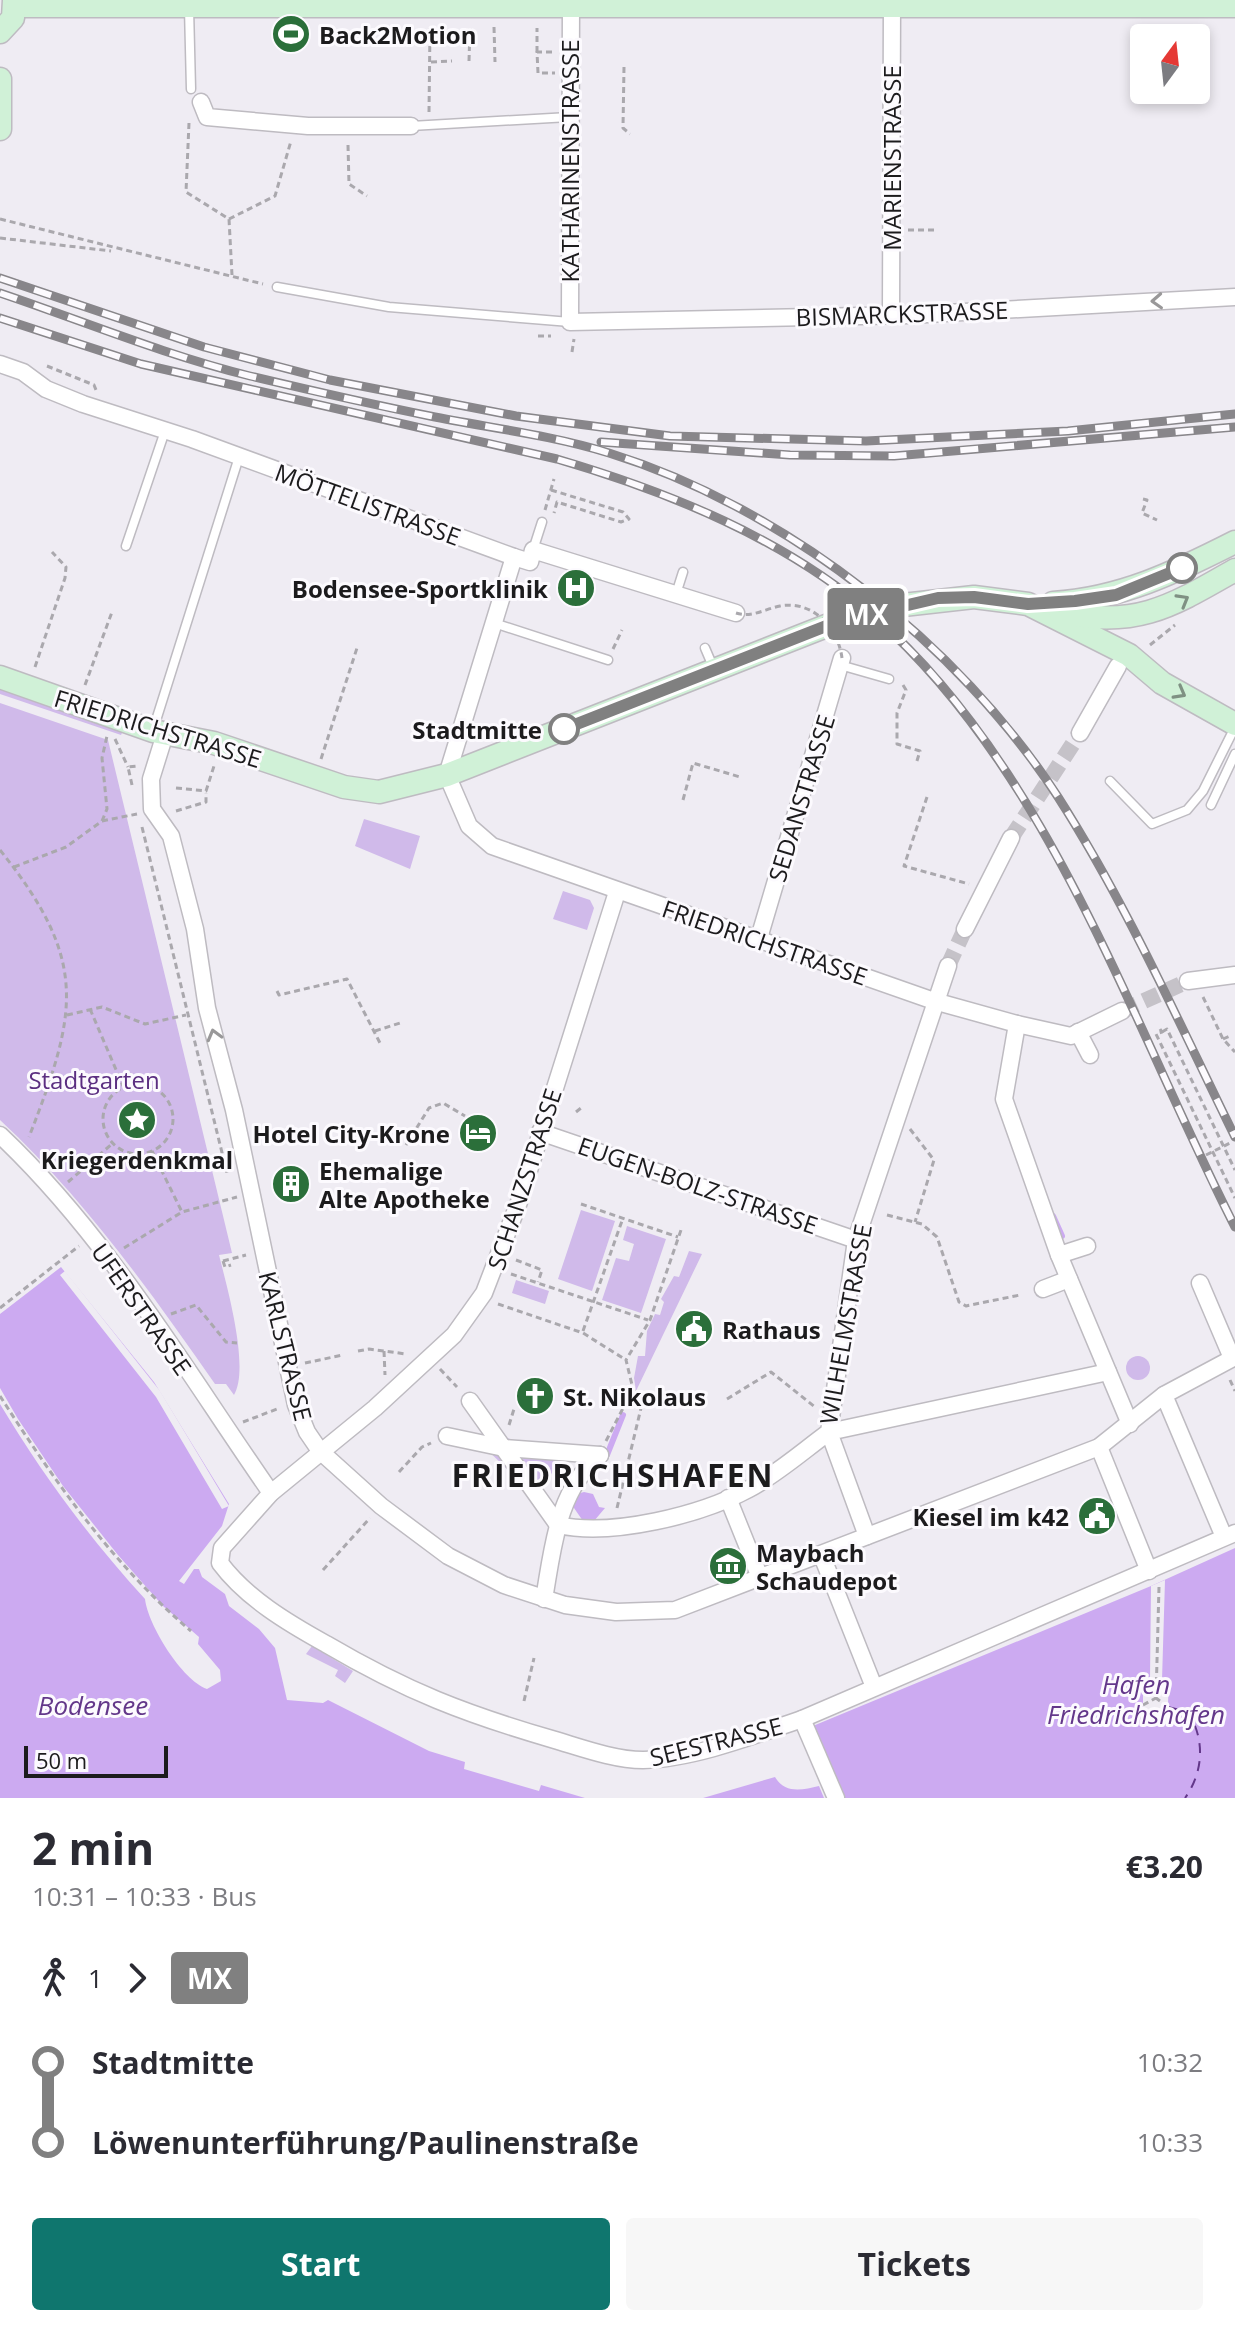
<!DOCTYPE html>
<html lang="en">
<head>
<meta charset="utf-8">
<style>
	body { margin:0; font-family:"Open Sans",sans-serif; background:#f7f7f7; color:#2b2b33; height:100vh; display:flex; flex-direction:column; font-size:30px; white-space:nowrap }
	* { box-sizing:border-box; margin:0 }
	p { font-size:26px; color:#7c7c81 }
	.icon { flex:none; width:44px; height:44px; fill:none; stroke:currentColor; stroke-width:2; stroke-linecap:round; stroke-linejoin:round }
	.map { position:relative; height:1798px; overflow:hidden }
	.panel { display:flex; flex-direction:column; background:#fff; flex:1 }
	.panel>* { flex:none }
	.badge { padding:0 16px; border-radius:6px; font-size:28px; line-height:52px }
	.needle { width:52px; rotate:15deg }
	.buttons { position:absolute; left:1130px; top:24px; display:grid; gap:16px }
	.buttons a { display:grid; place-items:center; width:80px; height:80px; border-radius:8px; background:#fff; box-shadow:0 4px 12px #0003; font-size:40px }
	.scale { position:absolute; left:24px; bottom:20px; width:144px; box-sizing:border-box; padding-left:8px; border:4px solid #1c1b1d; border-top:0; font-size:22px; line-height:28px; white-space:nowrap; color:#1c1b1d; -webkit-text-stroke:6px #fcfafe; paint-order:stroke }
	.map>.badge { position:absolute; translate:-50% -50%; box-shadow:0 0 0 4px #fff }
	.legs { display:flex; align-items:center; gap:12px; height:88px; padding:0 32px; font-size:26px }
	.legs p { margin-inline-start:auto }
	.summary { display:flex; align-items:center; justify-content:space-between; height:136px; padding:0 32px }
	h1 { font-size:44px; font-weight:700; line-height:60px }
	.primary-button { display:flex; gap:16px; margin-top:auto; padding:16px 32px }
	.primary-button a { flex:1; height:92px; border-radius:8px; background:#0f766e; color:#fff; font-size:32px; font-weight:700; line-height:92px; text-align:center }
	.primary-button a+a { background:#f7f7f7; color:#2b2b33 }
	ul { padding:0 32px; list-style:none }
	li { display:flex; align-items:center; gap:28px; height:80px; font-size:30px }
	li i { display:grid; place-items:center; width:12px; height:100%; margin:0 10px; background:currentColor }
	li i::after { content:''; width:20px; height:20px; margin:-10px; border:6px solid; border-radius:50%; background:#fff }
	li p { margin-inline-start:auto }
	li:first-child i { background:linear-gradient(#0000 50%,currentColor 0) }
	li:last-child i { background:linear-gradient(currentColor 50%,#0000 0) }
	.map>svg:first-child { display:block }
	.green { fill:#d0baea }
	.water { fill:#ccaaf1 }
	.pier { fill:#efecf3 }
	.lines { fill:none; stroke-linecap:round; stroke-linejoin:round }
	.stream { stroke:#ccaaf1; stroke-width:6 }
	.ferry { stroke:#63378a; stroke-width:2; stroke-dasharray:10 8; stroke-linecap:butt }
	.street-tunnel { stroke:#c5c2c8; stroke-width:16; stroke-dasharray:16 8; stroke-linecap:butt }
	.secondary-tunnel { stroke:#c5c2c8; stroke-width:22; stroke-dasharray:22 11; stroke-linecap:butt }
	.lane-casing { stroke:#bebbc1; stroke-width:11 }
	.street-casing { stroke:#bebbc1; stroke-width:19 }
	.secondary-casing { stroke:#bebbc1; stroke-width:25 }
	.path { stroke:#aaa8ad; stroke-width:3; stroke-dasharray:6 4; stroke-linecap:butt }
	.lane { stroke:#fff; stroke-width:8 }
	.street { stroke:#fff; stroke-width:16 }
	.secondary { stroke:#d0f1d7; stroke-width:22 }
	.rail-casing { stroke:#88868a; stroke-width:9 }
	.rail { stroke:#fcfafe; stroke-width:6; stroke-dasharray:18; stroke-linecap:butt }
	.path-bridge { stroke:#aaa8ad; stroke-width:3; stroke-dasharray:6 4; stroke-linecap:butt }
	.oneway { stroke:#999899 }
	.oneway2 { stroke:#7f9183 }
	.line-1-casing { stroke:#fff; stroke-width:18 }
	.line-1 { stroke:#808080; stroke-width:12 }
	.stop-1-dot { fill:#fff; stroke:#808080; stroke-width:4 }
	.labels { text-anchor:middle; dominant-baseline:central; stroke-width:6; stroke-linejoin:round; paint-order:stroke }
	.poi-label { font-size:24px; font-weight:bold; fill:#1c1b1d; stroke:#fcfafe; text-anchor:start }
	.street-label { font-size:24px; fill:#1c1b1d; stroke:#fcfafe }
	.stop-label { font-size:24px; font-weight:bold; fill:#1c1b1d; stroke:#fcfafe; text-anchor:end }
	.park-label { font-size:24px; fill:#5b2e81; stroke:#fcfafe }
	.water-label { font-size:26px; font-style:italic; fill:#63378a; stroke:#fcfafe }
	.district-label { font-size:32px; font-weight:bold; letter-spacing:2px; fill:#1c1b1d; stroke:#fcfafe }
</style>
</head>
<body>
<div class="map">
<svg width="1235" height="1798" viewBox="0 0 1235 1798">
	<rect width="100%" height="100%" fill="#efecf3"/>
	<!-- green -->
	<g class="green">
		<path d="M0,688L123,731L121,735L0,694Z"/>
		<path d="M0,703L108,740L232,1253L219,1255C227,1287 250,1368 234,1395L226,1384H215C151,1292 82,1196 0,1120Z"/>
		<path d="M364,819L420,836L410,869L355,846Z"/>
		<path d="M563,891L590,900L594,908L587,930L553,919Z"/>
		<path d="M581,1210L615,1221L592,1291L558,1279Z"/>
		<path d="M627,1226L666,1239L641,1313L602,1300L616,1258L629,1261L634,1244L623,1240Z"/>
		<path d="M689,1251L702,1254L636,1391L634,1378L638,1356H645L647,1331L655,1314L660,1315L664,1302L661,1299L674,1276L679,1277Z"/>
		<path d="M516,1280L549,1291L545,1304L512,1293Z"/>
		<circle cx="1138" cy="1368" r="12"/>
		<path d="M486,1430L560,1458L542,1491L512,1474L476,1439Z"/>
		<path d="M312,1646L353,1671L345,1683L335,1676L338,1670L306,1654Z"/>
	</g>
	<!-- water -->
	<g class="water">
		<path d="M140,1103L153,1113L154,1123L148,1133L132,1136L121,1124C120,1111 127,1103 140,1103Z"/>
		<path d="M61,1267L154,1382L229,1504L222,1526L179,1581L184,1584L194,1569H199L202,1577L225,1594L229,1606L259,1629L275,1648L287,1700L323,1703L328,1700L429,1751L465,1762L464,1769L539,1791L541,1785L585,1798H0V1404C42,1474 90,1539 145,1599C148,1625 182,1680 207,1689L221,1681L220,1670L198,1644L199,1637L163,1606L118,1555L63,1486L18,1419L0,1388V1314Z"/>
		<path d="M584,1492L593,1494L599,1507L605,1508L594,1521H583L574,1508L569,1507L577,1494Z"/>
		<path d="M1235,1548V1798H840L808,1728L1151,1586Z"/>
		<path d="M775,1777C785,1794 802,1790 819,1786L824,1798H703Z"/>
	</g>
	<!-- pier -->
	<g class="pier">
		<path d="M65,1271L160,1391L229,1506L222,1509L156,1397L60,1275Z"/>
		<path d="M1165,1580L1162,1680L1169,1681L1167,1724H1143V1679H1150L1151,1586Z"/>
	</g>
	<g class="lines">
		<!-- stream -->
		<g class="stream">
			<path d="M1053,1216L1062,1236"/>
			<path d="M607,1455L623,1415"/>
		</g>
		<!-- ferry -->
		<path class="ferry" d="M1168,1707L1188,1712C1205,1739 1204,1771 1185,1798"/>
		<!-- street-tunnel -->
		<g class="street-tunnel">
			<path d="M1011,838L1080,733"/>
			<path d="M948,966L965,929"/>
			<path d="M1122,1011L1188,981"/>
		</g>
		<!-- secondary-tunnel -->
		<path class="secondary-tunnel" d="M839,621L903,605"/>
		<!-- lane casing -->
		<g class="lane-casing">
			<g id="lane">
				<path d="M189,8L191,89"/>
				<path d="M411,126L569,117"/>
				<path d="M277,287L389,307L570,322"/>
				<path d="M126,546L165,431"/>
				<path d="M533,550L542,522"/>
				<path d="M676,594L683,572"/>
				<path d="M494,623L608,660"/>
				<path d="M705,648L714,669"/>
				<path d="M840,665L889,679"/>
				<path d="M153,730L239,457"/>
				<path d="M1110,781L1152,824L1187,810L1203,791L1235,727"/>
				<path d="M1211,805L1235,754"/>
			</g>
		</g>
		<!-- street casing -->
		<g class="street-casing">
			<g id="street">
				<path d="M571,0L570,322L910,315L1235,297"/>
				<path d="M201,102L207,117L308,126H411"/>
				<path d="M891,316L892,0"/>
				<path d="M0,364L23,372L46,389L83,404L192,439L514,557L530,562L533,550L736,613"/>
				<path d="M514,557L447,775L469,826L492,846L934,1001L1017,1024L1071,1036L1122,1011"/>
				<path d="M1080,733L1118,666"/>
				<path d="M165,734L151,779L152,809L171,836L195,929L207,1008L234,1110L296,1405L307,1432L320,1451L381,1506L448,1556L504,1585L565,1605L616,1612L675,1610L1099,1447L1164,1395L1235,1357"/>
				<path d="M617,892L519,1202L484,1293L454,1335L375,1408L271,1493L222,1548L220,1563C246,1598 288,1623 326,1644C406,1691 465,1714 555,1740C582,1748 615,1760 643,1760C693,1759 755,1735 802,1719L1235,1533"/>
				<path d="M965,929L1011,838"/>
				<path d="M759,938L842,658"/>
				<path d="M1188,981L1235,975"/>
				<path d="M1017,1024L1004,1099L1059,1255L1130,1424"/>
				<path d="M1078,1032L1090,1055"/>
				<path d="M540,1132L856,1240"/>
				<path d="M0,1135C109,1238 186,1371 271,1493"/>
				<path d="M1059,1255L1087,1246"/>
				<path d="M1200,1283L1232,1358"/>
				<path d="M1043,1289L1069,1279"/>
				<path d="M1164,1395L1224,1537"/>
				<path d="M470,1401L558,1525C612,1537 701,1515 749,1489C777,1474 803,1451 829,1432L856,1240L948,966"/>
				<path d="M447,1436L504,1448L600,1455"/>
				<path d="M1099,1447L1149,1571"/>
				<path d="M728,1498L761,1580"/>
				<path d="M867,1536L829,1432L1108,1372"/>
				<path d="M822,1556L874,1687"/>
				<path d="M544,1599C553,1548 557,1490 600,1455"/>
				<path d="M802,1719L836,1798"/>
			</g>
		</g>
		<!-- secondary casing -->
		<g class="secondary-casing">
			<g id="secondary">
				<path d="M15,6H1235"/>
				<path d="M0,32L13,18L14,0"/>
				<path d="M0,79V129"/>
				<path d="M1053,603C1120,599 1176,572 1235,542"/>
				<path d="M903,605L974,597L1028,604L1129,655L1162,683L1235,724"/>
				<path d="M1060,612C1136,629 1172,606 1235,570"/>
				<path d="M0,677L153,731L214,743L344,787L379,792L447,775L839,621"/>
			</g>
		</g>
		<!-- path -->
		<g class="path">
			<path d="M494,27L495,62"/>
			<path d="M537,52V28"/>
			<path d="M552,52H537L538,73H555"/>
			<path d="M469,61L470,28"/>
			<path d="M431,62L452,61"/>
			<path d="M624,67L623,128L630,134"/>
			<path d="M429,112L430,28"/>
			<path d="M189,123L186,192L229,219L232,275"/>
			<path d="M348,145L349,184L367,196"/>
			<path d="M0,219L263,284"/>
			<path d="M229,219L275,196L291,141"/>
			<path d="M908,230H936"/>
			<path d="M0,238L111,251"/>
			<path d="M538,336H551"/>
			<path d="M572,352L574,339"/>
			<path d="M47,366L94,385L96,390"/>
			<path d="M551,490L623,512L629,519L621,522L557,502L554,513"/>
			<path d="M1143,499L1147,500L1142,513L1157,520"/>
			<path d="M545,510L554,479"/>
			<path d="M1150,645L1175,625"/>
			<path d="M613,649L622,630"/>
			<path d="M35,667L65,578L66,567L52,552"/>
			<path d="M85,685L112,612"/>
			<path d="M903,685L906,690L897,713V744L920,751L916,764"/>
			<path d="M115,739L128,767"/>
			<path d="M321,759L357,648"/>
			<path d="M132,785L128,767L138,766"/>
			<path d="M176,788L206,791L214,766"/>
			<path d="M927,797L904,866L969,884"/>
			<path d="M683,800L693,763L740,777"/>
			<path d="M176,811L206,802V793"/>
			<path d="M102,821L137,814"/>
			<path d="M142,827L227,1173"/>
			<path d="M0,850C89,961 78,1011 29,1137"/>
			<path d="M14,867L66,847L102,821L107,809L102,758L107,736"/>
			<path d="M277,991L279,995L347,979L380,1043"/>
			<path d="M1203,997L1223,1039L1235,1052"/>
			<path d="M90,1009L123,1086"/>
			<path d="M67,1015L102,1007L145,1024L186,1015"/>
			<path d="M1160,1029L1162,1032L1156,1034L1235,1198"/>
			<path d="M375,1031L400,1023"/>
			<path d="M1162,1032L1167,1029L1235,1170"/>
			<path d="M1223,1039L1232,1035"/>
			<circle cx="138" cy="1119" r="35"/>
			<path d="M576,1112L581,1108"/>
			<path d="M910,1129L934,1160L915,1222"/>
			<path d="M406,1145L429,1108L443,1103L465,1116"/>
			<path d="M152,1151L182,1212"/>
			<path d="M1206,1155L1230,1143"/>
			<path d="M68,1182L113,1143"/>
			<path d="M581,1204L678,1237"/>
			<path d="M887,1215L922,1224L937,1237L959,1302L966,1306L1020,1295"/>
			<path d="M124,1248L182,1212L237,1197"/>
			<path d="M516,1260L542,1270L538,1282"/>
			<path d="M223,1261L246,1255"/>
			<path d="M223,1261L225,1267L231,1265"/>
			<path d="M511,1274L648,1320"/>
			<path d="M498,1304L583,1333L626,1360"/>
			<path d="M0,1308L79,1246"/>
			<path d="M171,1314L196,1305L226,1342L237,1343"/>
			<path d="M583,1331L623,1218"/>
			<path d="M358,1351L369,1349L406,1354"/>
			<path d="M384,1351L385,1375"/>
			<path d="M305,1363L343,1355"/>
			<path d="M440,1369L457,1387"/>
			<path d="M1230,1380L1235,1391"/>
			<path d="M0,1396C55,1482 113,1565 191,1631"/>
			<path d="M727,1399L771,1372L815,1407"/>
			<path d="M243,1422L277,1409"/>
			<path d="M509,1425L514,1409"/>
			<path d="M606,1441L632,1391"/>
			<path d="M399,1472L422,1447L431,1443"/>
			<path d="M617,1508L642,1404L633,1389L626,1360L650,1320L681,1230"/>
			<path d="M323,1570L370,1518"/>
			<path d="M1159,1587L1156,1698L1168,1707"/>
			<path d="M524,1701L534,1658"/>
			<path d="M1143,1705L1156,1698"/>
		</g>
		<!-- lane -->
		<use href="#lane" class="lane"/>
		<!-- street -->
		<use href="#street" class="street"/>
		<!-- secondary -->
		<use href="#secondary" class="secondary"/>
		<!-- rail casing -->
		<g class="rail-casing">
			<g id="rail">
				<path d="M0,278L204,347L330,380L516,416L670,436L866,441L1068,431L1235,414"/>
				<path d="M0,293C83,321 165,355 250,376C309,390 370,404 430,416C490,428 551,435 609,453C784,507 959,644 1058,797C1127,905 1179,1023 1235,1137"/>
				<path d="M0,318L141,364L557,459C669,492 786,539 875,617C1050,771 1131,1022 1235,1227"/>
				<path d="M601,442L790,455L894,456L1235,427"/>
			</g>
		</g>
		<!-- rail -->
		<use href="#rail" class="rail"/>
		<!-- path-bridge -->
		<path class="path-bridge" d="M736,613C751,618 765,609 780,606C812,600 838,627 842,658"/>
	</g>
	<!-- one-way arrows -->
	<defs><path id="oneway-chevron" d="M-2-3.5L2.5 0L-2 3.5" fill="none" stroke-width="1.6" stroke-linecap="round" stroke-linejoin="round" transform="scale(2)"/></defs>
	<g class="oneway">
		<use href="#oneway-chevron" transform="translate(1157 301) rotate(177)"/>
		<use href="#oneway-chevron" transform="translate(214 1035) rotate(-105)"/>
	</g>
	<g class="oneway2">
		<use href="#oneway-chevron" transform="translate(1183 600) rotate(-30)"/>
		<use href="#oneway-chevron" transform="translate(1180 693) rotate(29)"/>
	</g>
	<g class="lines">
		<!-- line-1 casing -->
		<g class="line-1-casing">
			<path id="line-1" d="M564,729L839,621L938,598L974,597L1028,604L1075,601L1116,595L1182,568"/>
		</g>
		<!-- line-1 -->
		<use href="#line-1" class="line-1"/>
	</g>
	<!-- icons -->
	<defs>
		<g id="stadium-disc" transform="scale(2)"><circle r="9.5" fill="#2b6f3a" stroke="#fcfafe"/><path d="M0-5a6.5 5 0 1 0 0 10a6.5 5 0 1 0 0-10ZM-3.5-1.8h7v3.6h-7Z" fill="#fff"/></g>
		<g id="hospital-disc" transform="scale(2)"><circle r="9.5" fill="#2b6f3a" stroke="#fcfafe"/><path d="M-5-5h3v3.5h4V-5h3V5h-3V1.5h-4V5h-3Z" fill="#fff"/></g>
		<g id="sight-disc" transform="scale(2)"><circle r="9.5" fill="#2b6f3a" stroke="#fcfafe"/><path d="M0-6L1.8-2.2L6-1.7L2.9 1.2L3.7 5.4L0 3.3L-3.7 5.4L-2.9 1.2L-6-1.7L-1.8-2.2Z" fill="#fff"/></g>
		<g id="hotel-disc" transform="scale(2)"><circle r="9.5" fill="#2b6f3a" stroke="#fcfafe"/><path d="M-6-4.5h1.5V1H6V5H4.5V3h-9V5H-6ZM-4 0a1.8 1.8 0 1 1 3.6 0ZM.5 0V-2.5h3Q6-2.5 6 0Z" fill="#fff"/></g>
		<g id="building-disc" transform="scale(2)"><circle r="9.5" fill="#2b6f3a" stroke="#fcfafe"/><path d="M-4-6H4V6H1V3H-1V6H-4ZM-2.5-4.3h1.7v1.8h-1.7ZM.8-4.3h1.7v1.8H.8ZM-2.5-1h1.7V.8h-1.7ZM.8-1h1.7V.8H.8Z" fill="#fff"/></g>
		<g id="civic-disc" transform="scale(2)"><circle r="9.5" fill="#2b6f3a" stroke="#fcfafe"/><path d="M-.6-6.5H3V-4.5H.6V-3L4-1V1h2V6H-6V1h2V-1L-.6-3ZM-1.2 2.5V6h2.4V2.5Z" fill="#fff"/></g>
		<g id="church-disc" transform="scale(2)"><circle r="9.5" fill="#2b6f3a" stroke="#fcfafe"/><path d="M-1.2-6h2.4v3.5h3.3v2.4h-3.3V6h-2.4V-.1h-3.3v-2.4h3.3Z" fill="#fff"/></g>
		<g id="museum-disc" transform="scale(2)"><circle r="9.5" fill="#2b6f3a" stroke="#fcfafe"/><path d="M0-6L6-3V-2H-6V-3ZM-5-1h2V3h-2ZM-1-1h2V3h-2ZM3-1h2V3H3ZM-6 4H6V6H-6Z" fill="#fff"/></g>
	</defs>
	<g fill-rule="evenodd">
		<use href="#stadium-disc" x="291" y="34"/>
		<use href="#hospital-disc" x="576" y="588"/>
		<use href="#sight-disc" x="137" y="1120"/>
		<use href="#hotel-disc" x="478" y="1133"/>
		<use href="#building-disc" x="291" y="1184"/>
		<use href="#civic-disc" x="694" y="1329"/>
		<use href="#church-disc" x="535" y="1396"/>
		<use href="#civic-disc" x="1097" y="1516"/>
		<use href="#museum-disc" x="728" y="1566"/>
	</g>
	<!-- markers -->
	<g class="stop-1-dot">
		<circle cx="1182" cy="568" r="14"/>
		<circle cx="564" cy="729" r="14"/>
	</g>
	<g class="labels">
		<!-- poi labels -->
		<g class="poi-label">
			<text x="319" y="34">Back2Motion</text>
			<text x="548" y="588" text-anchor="end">Bodensee-Sportklinik</text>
			<text x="450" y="1133" text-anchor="end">Hotel City-Krone</text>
			<text x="137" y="1159" text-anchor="middle">Kriegerdenkmal</text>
			<text x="319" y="1170">Ehemalige<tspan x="319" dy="28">Alte Apotheke</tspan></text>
			<text x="722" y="1329">Rathaus</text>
			<text x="563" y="1396">St. Nikolaus</text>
			<text x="1069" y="1516" text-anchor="end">Kiesel im k42</text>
			<text x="756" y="1552">Maybach<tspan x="756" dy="28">Schaudepot</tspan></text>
		</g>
		<!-- street labels -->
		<g class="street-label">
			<text transform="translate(891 158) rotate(-90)">MARIENSTRASSE</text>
			<text transform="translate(569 161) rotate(-90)">KATHARINENSTRASSE</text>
			<text transform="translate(902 313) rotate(-2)">BISMARCKSTRASSE</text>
			<text transform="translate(368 504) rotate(20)">MÖTTELISTRASSE</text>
			<text transform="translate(158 728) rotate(17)">FRIEDRICHSTRASSE</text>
			<text transform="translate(801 798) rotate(-73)">SEDANSTRASSE</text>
			<text transform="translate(765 942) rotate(19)">FRIEDRICHSTRASSE</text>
			<text transform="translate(524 1179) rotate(-72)">SCHANZSTRASSE</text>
			<text transform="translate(698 1185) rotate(19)">EUGEN-BOLZ-STRASSE</text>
			<text transform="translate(142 1309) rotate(55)">UFERSTRASSE</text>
			<text transform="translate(845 1324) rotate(-80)">WILHELMSTRASSE</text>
			<text transform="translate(286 1346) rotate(76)">KARLSTRASSE</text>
			<text transform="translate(716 1741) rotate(-14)">SEESTRASSE</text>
		</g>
		<!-- stop labels -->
		<g class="stop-label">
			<text x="542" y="729">Stadtmitte</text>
		</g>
		<!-- park labels -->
		<g class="park-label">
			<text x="94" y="1079">Stadtgarten</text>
		</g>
		<!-- water labels -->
		<g class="water-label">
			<text x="1136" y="1684">Hafen<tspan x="1136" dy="30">Friedrichshafen</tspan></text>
			<text x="93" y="1705">Bodensee</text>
		</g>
		<!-- district labels -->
		<g class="district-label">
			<text x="613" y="1474">FRIEDRICHSHAFEN</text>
		</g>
	</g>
</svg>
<div class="buttons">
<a><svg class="needle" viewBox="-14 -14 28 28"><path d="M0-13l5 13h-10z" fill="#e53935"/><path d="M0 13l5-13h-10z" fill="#7c7c81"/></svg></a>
</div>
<div class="scale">50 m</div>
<b class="badge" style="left:866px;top:614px;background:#808080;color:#fff">MX</b>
</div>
<section class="panel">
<div class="summary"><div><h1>2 min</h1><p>10:31 – 10:33 · Bus</p></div><b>€3.20</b></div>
<div class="legs"><svg class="icon" aria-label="walk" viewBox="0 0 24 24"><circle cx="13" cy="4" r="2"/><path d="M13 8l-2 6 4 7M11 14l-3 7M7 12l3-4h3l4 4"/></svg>1<svg class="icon" aria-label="forward" viewBox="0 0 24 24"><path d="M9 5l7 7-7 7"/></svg><b class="badge" style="background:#808080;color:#fff">MX</b></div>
<ul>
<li><i style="color:#808080"></i><b>Stadtmitte</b><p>10:32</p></li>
<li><i style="color:#808080"></i><b>Löwenunterführung/Paulinenstraße</b><p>10:33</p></li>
</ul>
<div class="primary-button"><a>Start</a><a>Tickets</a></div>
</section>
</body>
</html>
